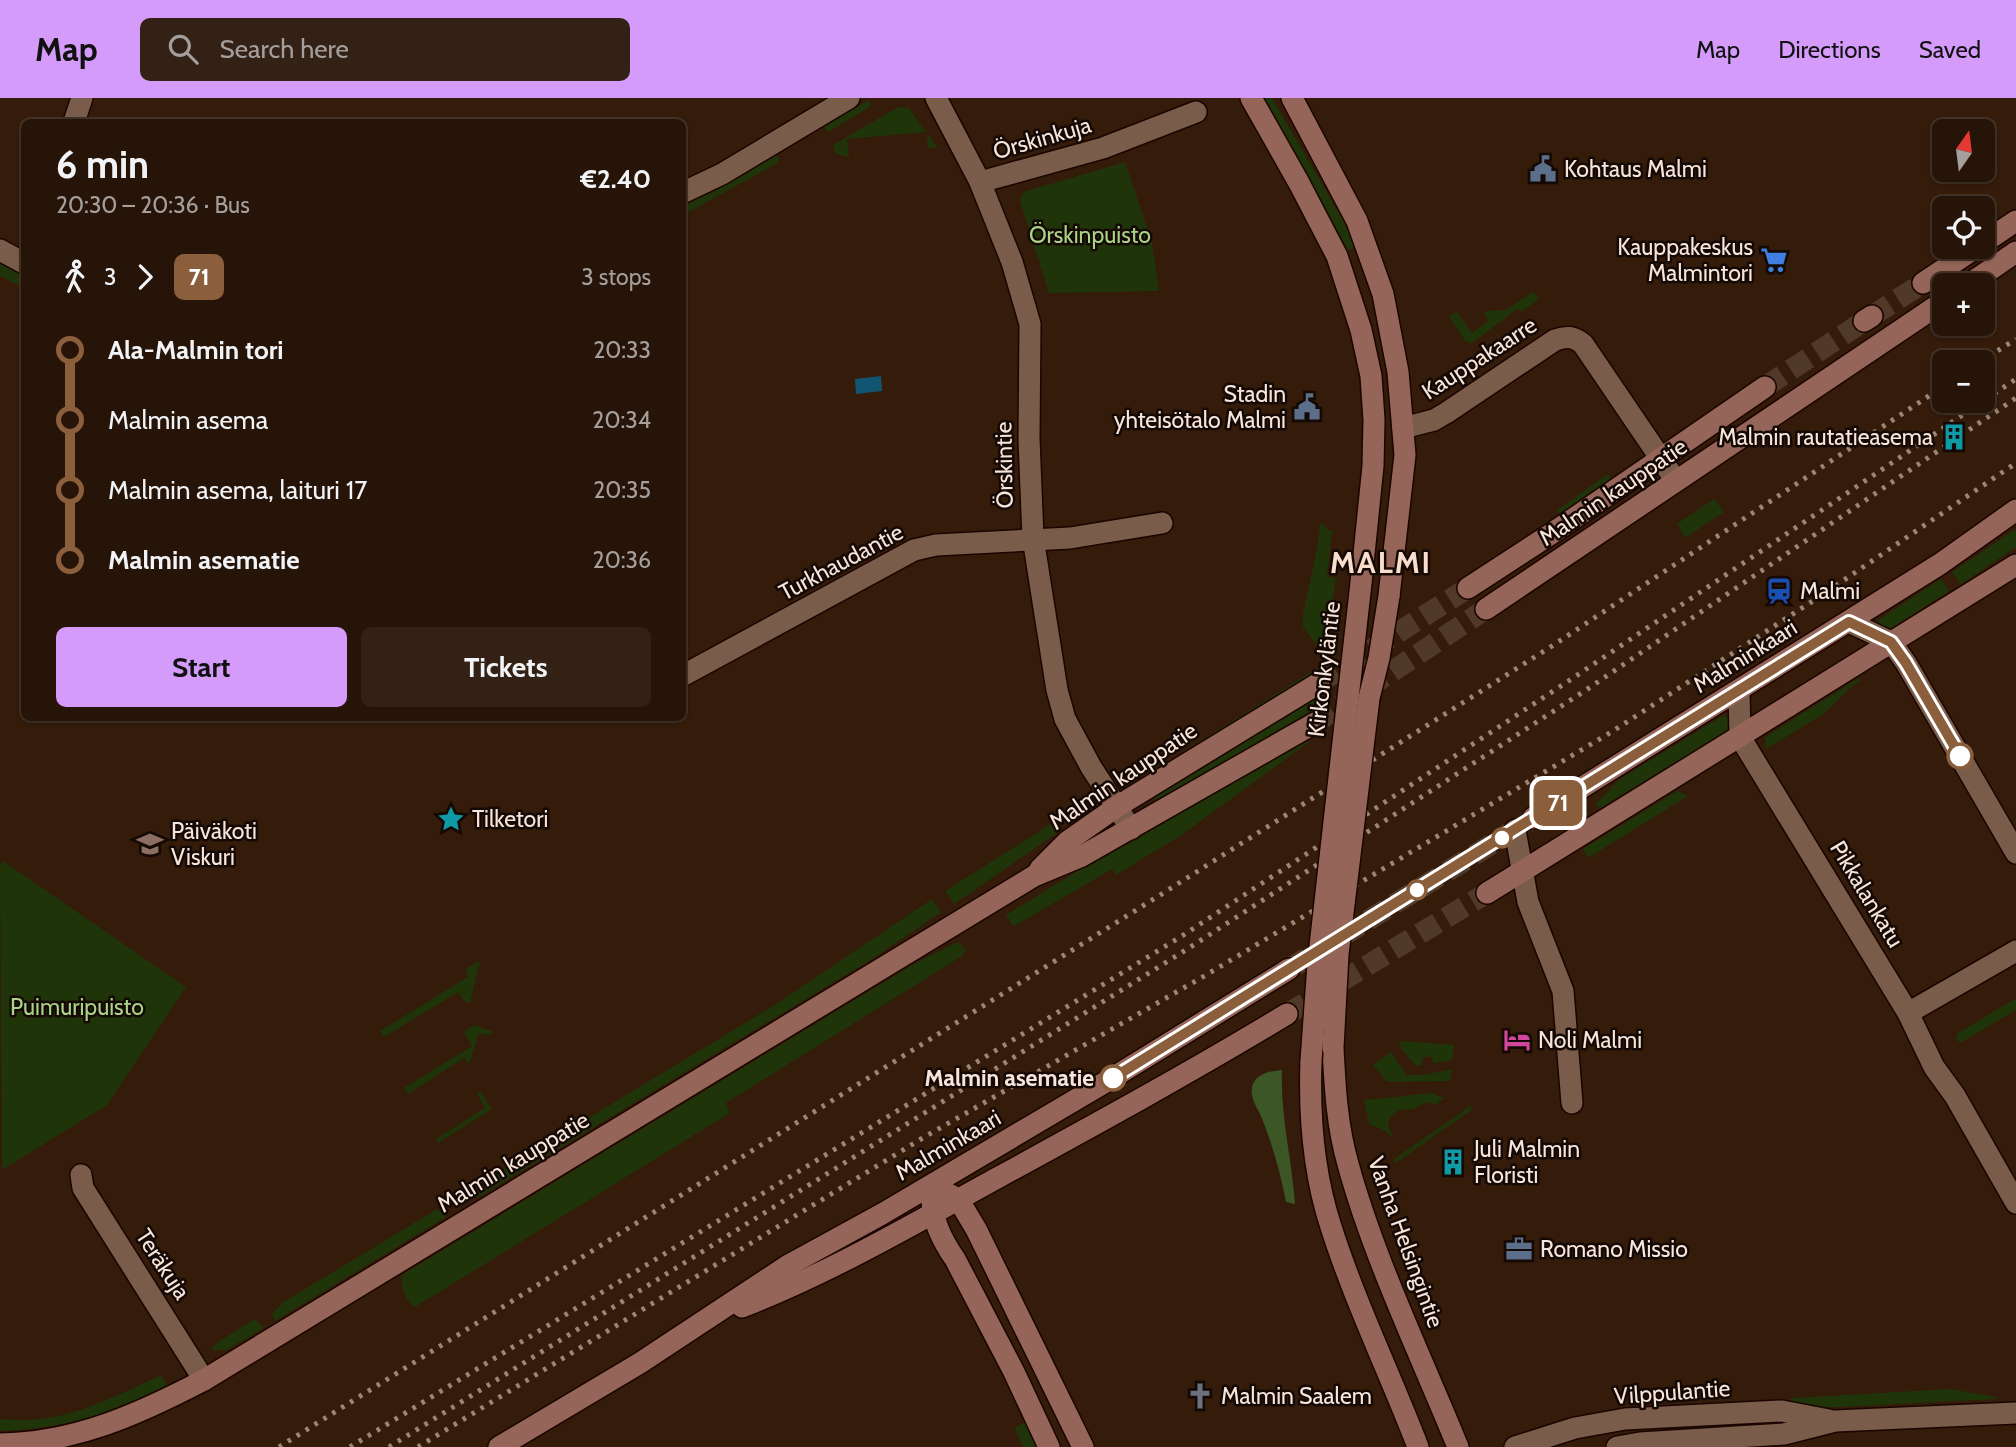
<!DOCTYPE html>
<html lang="en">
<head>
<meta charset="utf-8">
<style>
	body { margin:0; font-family:Cabin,sans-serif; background:#332116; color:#f1f3f6; height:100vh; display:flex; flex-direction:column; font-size:26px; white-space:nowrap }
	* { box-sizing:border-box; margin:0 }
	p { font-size:23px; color:#a49e9c }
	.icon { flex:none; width:38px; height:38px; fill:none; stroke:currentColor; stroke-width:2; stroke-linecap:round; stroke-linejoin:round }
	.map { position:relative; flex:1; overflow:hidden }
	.side { position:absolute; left:21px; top:21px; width:665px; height:602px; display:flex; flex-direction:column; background:#271408; border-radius:10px; box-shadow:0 2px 5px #0004,0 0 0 2px #433329 }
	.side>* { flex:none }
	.badge { padding:0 14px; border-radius:10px; font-size:24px; line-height:46px }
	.needle { width:46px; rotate:14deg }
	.buttons { position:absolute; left:1932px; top:21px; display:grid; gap:14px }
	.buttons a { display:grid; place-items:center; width:63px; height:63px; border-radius:10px; background:#271408; box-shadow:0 2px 5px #0004,0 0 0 2px #433329; font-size:35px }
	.map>.badge { position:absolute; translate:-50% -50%; box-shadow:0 0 0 4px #fff }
	.legs { display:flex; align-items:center; gap:10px; height:77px; padding:0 35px; font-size:23px }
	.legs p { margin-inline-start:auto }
	.head { display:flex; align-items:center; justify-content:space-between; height:119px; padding:0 35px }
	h1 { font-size:38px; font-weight:700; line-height:52px }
	.cta { display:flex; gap:14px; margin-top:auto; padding:14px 35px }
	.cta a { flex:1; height:80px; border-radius:10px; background:#d59bfa; color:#111; font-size:28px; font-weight:700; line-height:80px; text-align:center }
	.cta a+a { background:#332116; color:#f1f3f6 }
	ul { padding:0 35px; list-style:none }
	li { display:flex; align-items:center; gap:24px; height:70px; font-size:26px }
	li i { display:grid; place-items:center; width:10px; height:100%; margin:0 9px; background:currentColor }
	li i::after { content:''; width:18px; height:18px; margin:-9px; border:5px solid; border-radius:50%; background:#271408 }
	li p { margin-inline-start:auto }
	li:first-child i { background:linear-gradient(#0000 50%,currentColor 0) }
	li:last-child i { background:linear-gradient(currentColor 50%,#0000 0) }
	header { display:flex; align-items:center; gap:42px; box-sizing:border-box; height:98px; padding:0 35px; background:#d59bfa; color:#111 }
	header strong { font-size:33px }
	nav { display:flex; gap:38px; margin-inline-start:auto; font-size:24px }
	.search { width:490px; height:63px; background:#332116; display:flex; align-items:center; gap:18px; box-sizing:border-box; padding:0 24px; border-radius:10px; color:#a49e9c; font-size:26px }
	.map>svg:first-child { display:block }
	.green { fill:#20340a }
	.forest { fill:#3c5625 }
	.water { fill:#125573 }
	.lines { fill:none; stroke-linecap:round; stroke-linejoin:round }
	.secondary-tunnel { stroke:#513929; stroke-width:21; stroke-dasharray:21 10; stroke-linecap:butt }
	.minor-casing { stroke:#1b0500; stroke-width:24 }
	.tertiary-casing { stroke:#1b0500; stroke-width:24 }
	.secondary-casing { stroke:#1b0500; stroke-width:24 }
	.minor { stroke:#7a5c4a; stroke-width:21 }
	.tertiary { stroke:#7a5c4a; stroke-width:21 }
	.secondary { stroke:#966559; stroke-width:21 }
	.rail { stroke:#9a8577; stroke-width:5; stroke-dasharray:3.5 7; stroke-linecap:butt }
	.secondary-bridge-casing { stroke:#1b0500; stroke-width:24; stroke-linecap:butt }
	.secondary-bridge { stroke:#966559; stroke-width:21 }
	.line-1-casing { stroke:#fff; stroke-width:16 }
	.line-1 { stroke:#8b5e3c; stroke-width:10 }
	.stop-1-dot { fill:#fff; stroke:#8b5e3c; stroke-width:3.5 }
	.labels { text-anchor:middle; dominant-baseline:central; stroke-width:5; stroke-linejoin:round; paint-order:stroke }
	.street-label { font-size:23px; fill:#f7e5db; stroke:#140904 }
	.poi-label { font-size:23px; fill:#f7e5db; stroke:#140904; text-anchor:start }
	.park-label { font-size:23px; fill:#aad387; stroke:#140904 }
	.stop-label { font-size:23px; font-weight:bold; fill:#f7e5db; stroke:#140904; text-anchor:end }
	.district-label { font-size:30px; font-weight:bold; letter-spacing:2px; fill:#fadecd; stroke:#140904 }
</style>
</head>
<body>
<header>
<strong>Map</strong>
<div class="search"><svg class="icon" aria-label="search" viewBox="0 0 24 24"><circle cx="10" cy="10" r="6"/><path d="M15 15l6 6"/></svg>Search here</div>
<nav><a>Map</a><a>Directions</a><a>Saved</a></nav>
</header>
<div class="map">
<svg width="2016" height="1349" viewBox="0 0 2016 1349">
	<rect width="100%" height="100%" fill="#341b0a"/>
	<!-- green -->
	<g class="green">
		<path d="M1263,0H1272L1344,124L1355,149L1348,152Z"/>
		<path d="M869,2L871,8L830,33H827L824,28Z"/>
		<path d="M898,9L909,10L937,49L928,50L927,34L847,41L849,59L836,56L833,47Z"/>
		<path d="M776,56L779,62L778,65L683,117V108L715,93Z"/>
		<path d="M1125,64L1152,144L1159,193L1049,195L1020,103L1023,94Z"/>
		<path d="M0,163L24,174V190L0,178Z"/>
		<path d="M1532,194L1538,197L1537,203L1520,214L1517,211L1472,245L1466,244L1450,220L1451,217L1457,214L1472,235L1488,223L1484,215L1486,213L1506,212Z"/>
		<path d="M1608,376L1613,383L1562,417L1556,413Z"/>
		<path d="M1714,401L1724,414L1685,440L1677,426Z"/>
		<path d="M1321,424L1328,432H1332L1327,479L1336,480L1327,550L1314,544L1303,529V516L1317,451Z"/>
		<path d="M2016,431V449L1961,486L1952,474Z"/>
		<path d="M1941,481L1949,493L1893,529L1890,531L1878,525L1880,521Z"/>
		<path d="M1322,567L1321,576L1181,662L1178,657Z"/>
		<path d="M1859,580L1861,583L1852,588L1825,615L1766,651L1765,641L1768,637Z"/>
		<path d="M1322,592L1319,609L1185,692L1166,700L1147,702Z"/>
		<path d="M1724,617L1728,620V630L1725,634L1599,711L1596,706L1620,681Z"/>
		<path d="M1316,627L1309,644L1183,736L1116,777L1112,771L1016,827H1012L1006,817Z"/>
		<path d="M1677,693L1688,698L1588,760L1583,751Z"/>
		<path d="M1051,726L1057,735L954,806L945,793Z"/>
		<path d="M3,763L186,889L107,1007L2,1072L0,768Z"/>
		<path d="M932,801L941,814L872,861L477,1100L472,1096V1091L776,906Z"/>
		<path d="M958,844L966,852L962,858L726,1005L730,1015L415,1209C404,1203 401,1189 402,1177L914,866Z"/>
		<path d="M478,863L480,864L470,904L466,905L458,894L384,939L380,933L468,879L466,871Z"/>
		<path d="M2016,900V912L1962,944H1959L1956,940L1958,935Z"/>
		<path d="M474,927L494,934L490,937L479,935L469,967L464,960L408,996L404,990L472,948L464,934Z"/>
		<path d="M1403,943L1454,947L1453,959L1449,963L1434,965L1431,958L1422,960V967L1416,968L1398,946Z"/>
		<path d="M1391,954L1407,977H1423L1452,971L1450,983L1387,984L1373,967Z"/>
		<path d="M481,994L492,1011L438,1045L436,1041L485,1010L477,996Z"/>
		<path d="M1431,995L1444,1000L1436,1007L1427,1004L1413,1011L1399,1012L1390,1020L1388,1027L1394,1042L1386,1033L1369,1026L1364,1002Z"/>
		<path d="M1470,1008L1473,1011L1396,1065L1394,1061Z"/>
		<path d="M437,1111L446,1119L275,1223L272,1216L282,1205Z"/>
		<path d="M255,1221L264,1230L226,1252H211L218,1244Z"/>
		<path d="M161,1277L167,1288C107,1317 67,1330 0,1333V1321C61,1328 107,1302 161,1277Z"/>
		<path d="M1951,1291L1995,1299L1996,1301L1840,1309H1789L1788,1303L1792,1300Z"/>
		<path d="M1026,1323L1040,1349H1023L1015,1330Z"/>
	</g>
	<!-- forest -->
	<path class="forest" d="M1282,972C1280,1017 1292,1061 1295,1106L1286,1104C1280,1074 1272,1044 1260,1016C1256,1008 1250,998 1252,990C1254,976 1270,973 1282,972Z"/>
	<!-- water -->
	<path class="water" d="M881,278L882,293L856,296L855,281Z"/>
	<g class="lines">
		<!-- secondary-tunnel -->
		<g class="secondary-tunnel">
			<path d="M1872,218L1923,185"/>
			<path d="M1765,289L1864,223"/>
			<path d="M1319,585L1468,490"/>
			<path d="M1315,625L1486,511"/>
			<path d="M1289,871L1529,723"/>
			<path d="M1287,916L1487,795"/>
		</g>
		<!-- minor casing -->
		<g class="minor-casing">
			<g id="minor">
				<path d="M936,0L980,84L1012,164L1030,226L1029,341L1033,440L1057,592L1065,621L1091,669L1131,731"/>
				<path d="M74,24L82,0"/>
				<path d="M980,84L1103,50L1196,14"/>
				<path d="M682,95L722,76L849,0"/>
				<path d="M0,152L24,165"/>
				<path d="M1403,330L1434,322L1446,315L1555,242C1567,238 1573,238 1583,246L1676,383"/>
				<path d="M1849,524L1891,544L1906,565L2016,755"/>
				<path d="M682,578L914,452L936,447L1070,440L1162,425"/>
				<path d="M1739,593L1740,639L1908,915L1934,969L1955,998L2016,1105"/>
				<path d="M1515,732L1528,804L1563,893L1572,1005"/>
				<path d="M1908,915L2016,853"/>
				<path d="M81,1077L83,1090L204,1282"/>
			</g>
		</g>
		<!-- tertiary casing -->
		<g class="tertiary-casing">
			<g id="tertiary">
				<path d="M1515,1349L1575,1330L1625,1321L1782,1313L1829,1322"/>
				<path d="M1617,1349L1640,1345L1784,1336L1835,1323L2016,1315"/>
			</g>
		</g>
		<!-- secondary casing -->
		<g class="secondary-casing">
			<g id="secondary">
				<path d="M1251,0L1299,85L1337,158L1361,232L1371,278L1374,322L1373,368L1361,485"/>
				<path d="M1292,0L1357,123L1383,196L1398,274L1405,357L1389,498"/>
				<path d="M1983,145L2016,123"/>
				<path d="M1923,185L1977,149"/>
				<path d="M1968,187L2016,154"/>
				<path d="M1864,223L1872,218"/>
				<path d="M1468,490L1554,434L1765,289"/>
				<path d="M1486,511L1944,203"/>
				<path d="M1533,720L1940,466L2016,412"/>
				<path d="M1040,771L1068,743L1118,708L1319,585"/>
				<path d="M1487,795L2016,467"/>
				<path d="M1333,950C1335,989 1337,1028 1348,1066C1374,1161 1421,1258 1458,1349"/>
				<path d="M1311,963C1309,1018 1314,1077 1331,1129C1355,1204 1390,1276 1418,1349"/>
				<path d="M945,1094L958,1101L976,1131L1083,1349"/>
				<path d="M932,1103C933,1124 943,1144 955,1161L1014,1274L1049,1349"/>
				<path d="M742,1209C832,1174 915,1125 999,1079C1096,1026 1193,973 1287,916"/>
				<path d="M0,1346C75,1345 139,1316 204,1282L1034,778L1082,758L1315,625"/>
				<path d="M499,1349L640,1265L787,1168L882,1116L1109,982L1289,871"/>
			</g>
		</g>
		<!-- minor -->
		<use href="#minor" class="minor"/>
		<!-- tertiary -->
		<use href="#tertiary" class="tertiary"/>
		<!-- secondary -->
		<use href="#secondary" class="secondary"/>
		<!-- rail -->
		<g class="rail">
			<path d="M1980,264L2016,241"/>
			<path d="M279,1349L1157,799L1552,548L1944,288"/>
			<path d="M350,1349L1182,838L1573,580L2016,281"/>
			<path d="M389,1349L1189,850L1583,594L2016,300"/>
			<path d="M418,1349L921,1041L1206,877L1613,633L1822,497L2016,365"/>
		</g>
		<!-- secondary-bridge casing -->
		<g class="secondary-bridge-casing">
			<g id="secondary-bridge">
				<path d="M1333,950L1338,856L1369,600L1379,560L1389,498"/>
				<path d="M1311,963L1318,866L1361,485"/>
			</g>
		</g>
		<!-- secondary-bridge -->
		<use href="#secondary-bridge" class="secondary-bridge"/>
	</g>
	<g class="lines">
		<!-- line-1 casing -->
		<g class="line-1-casing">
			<path id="line-1" d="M1113,980L1849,524L1891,544L1906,565L1960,658"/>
		</g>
		<!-- line-1 -->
		<use href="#line-1" class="line-1"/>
	</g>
	<!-- icons -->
	<defs>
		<g id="civic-bare" transform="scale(2.1)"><path d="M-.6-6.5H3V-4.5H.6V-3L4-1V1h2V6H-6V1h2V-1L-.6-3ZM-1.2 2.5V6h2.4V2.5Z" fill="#5c6f8a" stroke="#140904" stroke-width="2.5" paint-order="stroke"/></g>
		<g id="supermarket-bare" transform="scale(2.1)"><path d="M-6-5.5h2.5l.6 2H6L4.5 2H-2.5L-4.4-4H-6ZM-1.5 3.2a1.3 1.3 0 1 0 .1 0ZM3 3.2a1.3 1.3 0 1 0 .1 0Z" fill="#3f7fe0" stroke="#140904" stroke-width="2.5" paint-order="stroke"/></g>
		<g id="building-bare" transform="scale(2.1)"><path d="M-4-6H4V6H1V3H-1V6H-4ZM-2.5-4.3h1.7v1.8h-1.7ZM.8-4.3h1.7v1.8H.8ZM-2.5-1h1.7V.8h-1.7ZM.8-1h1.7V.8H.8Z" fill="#0f9aa8" stroke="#140904" stroke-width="2.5" paint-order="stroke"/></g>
		<g id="station-bare" transform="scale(2.1)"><path d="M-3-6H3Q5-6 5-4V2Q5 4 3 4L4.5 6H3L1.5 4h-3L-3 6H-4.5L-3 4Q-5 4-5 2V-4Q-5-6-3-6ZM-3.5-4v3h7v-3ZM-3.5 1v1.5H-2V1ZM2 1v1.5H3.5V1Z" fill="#1a4fb4" stroke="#140904" stroke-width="2.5" paint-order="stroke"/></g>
		<g id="sight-bare" transform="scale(2.1)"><path d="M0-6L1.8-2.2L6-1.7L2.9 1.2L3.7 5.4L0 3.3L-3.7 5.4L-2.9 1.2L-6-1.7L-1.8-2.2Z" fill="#0f9aa8" stroke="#140904" stroke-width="2.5" paint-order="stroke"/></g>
		<g id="school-bare" transform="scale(2.1)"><path d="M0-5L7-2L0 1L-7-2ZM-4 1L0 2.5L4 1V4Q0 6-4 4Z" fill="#8d6e63" stroke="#140904" stroke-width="2.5" paint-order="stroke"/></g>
		<g id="hotel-bare" transform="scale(2.1)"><path d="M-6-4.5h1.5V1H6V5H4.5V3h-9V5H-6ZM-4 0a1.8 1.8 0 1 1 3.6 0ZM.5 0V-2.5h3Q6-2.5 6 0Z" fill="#d1479c" stroke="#140904" stroke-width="2.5" paint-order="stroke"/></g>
		<g id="office-bare" transform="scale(2.1)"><path d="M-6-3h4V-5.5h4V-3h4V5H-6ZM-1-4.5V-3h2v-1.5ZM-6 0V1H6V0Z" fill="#5c6f8a" stroke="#140904" stroke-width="2.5" paint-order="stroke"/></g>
		<g id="church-bare" transform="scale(2.1)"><path d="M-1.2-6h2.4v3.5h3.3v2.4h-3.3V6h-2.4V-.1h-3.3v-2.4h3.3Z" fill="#6b7280" stroke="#140904" stroke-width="2.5" paint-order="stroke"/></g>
	</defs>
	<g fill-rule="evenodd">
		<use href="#civic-bare" x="1543" y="71"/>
		<use href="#supermarket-bare" x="1774" y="162"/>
		<use href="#civic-bare" x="1307" y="309"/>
		<use href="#building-bare" x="1954" y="339"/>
		<use href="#station-bare" x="1779" y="493"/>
		<use href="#sight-bare" x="451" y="721"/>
		<use href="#school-bare" x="150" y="746"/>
		<use href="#hotel-bare" x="1517" y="942"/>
		<use href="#building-bare" x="1453" y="1064"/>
		<use href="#office-bare" x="1519" y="1151"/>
		<use href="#church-bare" x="1200" y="1298"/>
	</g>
	<!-- markers -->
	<g class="stop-1-dot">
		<circle cx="1960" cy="658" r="12"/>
		<circle cx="1502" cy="740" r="9"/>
		<circle cx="1417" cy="792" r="9"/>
		<circle cx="1113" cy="980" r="12"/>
	</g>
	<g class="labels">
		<!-- street labels -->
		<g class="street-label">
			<text transform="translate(1042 40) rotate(-16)">Örskinkuja</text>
			<text transform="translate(1479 260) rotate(-33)">Kauppakaarre</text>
			<text transform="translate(1004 367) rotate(-91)">Örskintie</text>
			<text transform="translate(1613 394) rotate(-34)">Malmin kauppatie</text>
			<text transform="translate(841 464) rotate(-28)">Turkhaudantie</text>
			<text transform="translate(1745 558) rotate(-32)">Malminkaari</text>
			<text transform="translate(1324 571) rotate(-83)">Kirkonkyläntie</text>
			<text transform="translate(1123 678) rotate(-34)">Malmin kauppatie</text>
			<text transform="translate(1867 796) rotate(59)">Pikkalankatu</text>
			<text transform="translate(948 1047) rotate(-30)">Malminkaari</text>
			<text transform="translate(513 1064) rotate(-31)">Malmin kauppatie</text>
			<text transform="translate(1406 1144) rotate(70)">Vanha Helsingintie</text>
			<text transform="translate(163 1166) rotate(57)">Teräkuja</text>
			<text transform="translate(1672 1294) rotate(-4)">Vilppulantie</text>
		</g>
		<!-- poi labels -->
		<g class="poi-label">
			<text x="1564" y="71">Kohtaus Malmi</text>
			<text x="1753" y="149" text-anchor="end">Kauppakeskus<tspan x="1753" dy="26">Malmintori</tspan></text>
			<text x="1286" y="296" text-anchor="end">Stadin<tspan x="1286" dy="26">yhteisötalo Malmi</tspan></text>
			<text x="1933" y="339" text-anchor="end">Malmin rautatieasema</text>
			<text x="1800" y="493">Malmi</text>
			<text x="472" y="721">Tilketori</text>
			<text x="171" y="733">Päiväkoti<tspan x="171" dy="26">Viskuri</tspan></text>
			<text x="1538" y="942">Noli Malmi</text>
			<text x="1474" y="1051">Juli Malmin<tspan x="1474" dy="26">Floristi</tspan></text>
			<text x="1540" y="1151">Romano Missio</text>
			<text x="1221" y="1298">Malmin Saalem</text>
		</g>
		<!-- park labels -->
		<g class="park-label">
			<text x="1090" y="137">Örskinpuisto</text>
			<text x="77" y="909">Puimuripuisto</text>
		</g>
		<!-- stop labels -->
		<g class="stop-label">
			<text x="1094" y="980">Malmin asematie</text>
		</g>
		<!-- district labels -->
		<g class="district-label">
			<text x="1381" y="464">MALMI</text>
		</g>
	</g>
</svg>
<div class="buttons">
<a><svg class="needle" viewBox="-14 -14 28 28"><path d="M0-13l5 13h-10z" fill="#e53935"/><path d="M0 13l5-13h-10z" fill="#a49e9c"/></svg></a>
<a><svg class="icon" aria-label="locate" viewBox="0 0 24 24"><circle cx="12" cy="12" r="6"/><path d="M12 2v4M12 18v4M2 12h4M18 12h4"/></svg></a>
<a>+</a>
<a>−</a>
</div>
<b class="badge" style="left:1558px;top:705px;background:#8b5e3c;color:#fff">71</b>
<section class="side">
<div class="head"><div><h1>6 min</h1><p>20:30 – 20:36 · Bus</p></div><b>€2.40</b></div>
<div class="legs"><svg class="icon" aria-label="walk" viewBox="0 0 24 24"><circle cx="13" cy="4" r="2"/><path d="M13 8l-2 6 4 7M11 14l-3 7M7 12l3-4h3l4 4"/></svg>3<svg class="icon" aria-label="forward" viewBox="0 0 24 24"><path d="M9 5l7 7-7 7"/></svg><b class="badge" style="background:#8b5e3c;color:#fff">71</b><p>3 stops</p></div>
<ul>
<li><i style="color:#8b5e3c"></i><b>Ala-Malmin tori</b><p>20:33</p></li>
<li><i style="color:#8b5e3c"></i><span>Malmin asema</span><p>20:34</p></li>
<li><i style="color:#8b5e3c"></i><span>Malmin asema, laituri 17</span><p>20:35</p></li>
<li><i style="color:#8b5e3c"></i><b>Malmin asematie</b><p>20:36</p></li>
</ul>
<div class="cta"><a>Start</a><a>Tickets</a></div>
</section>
</div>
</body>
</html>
